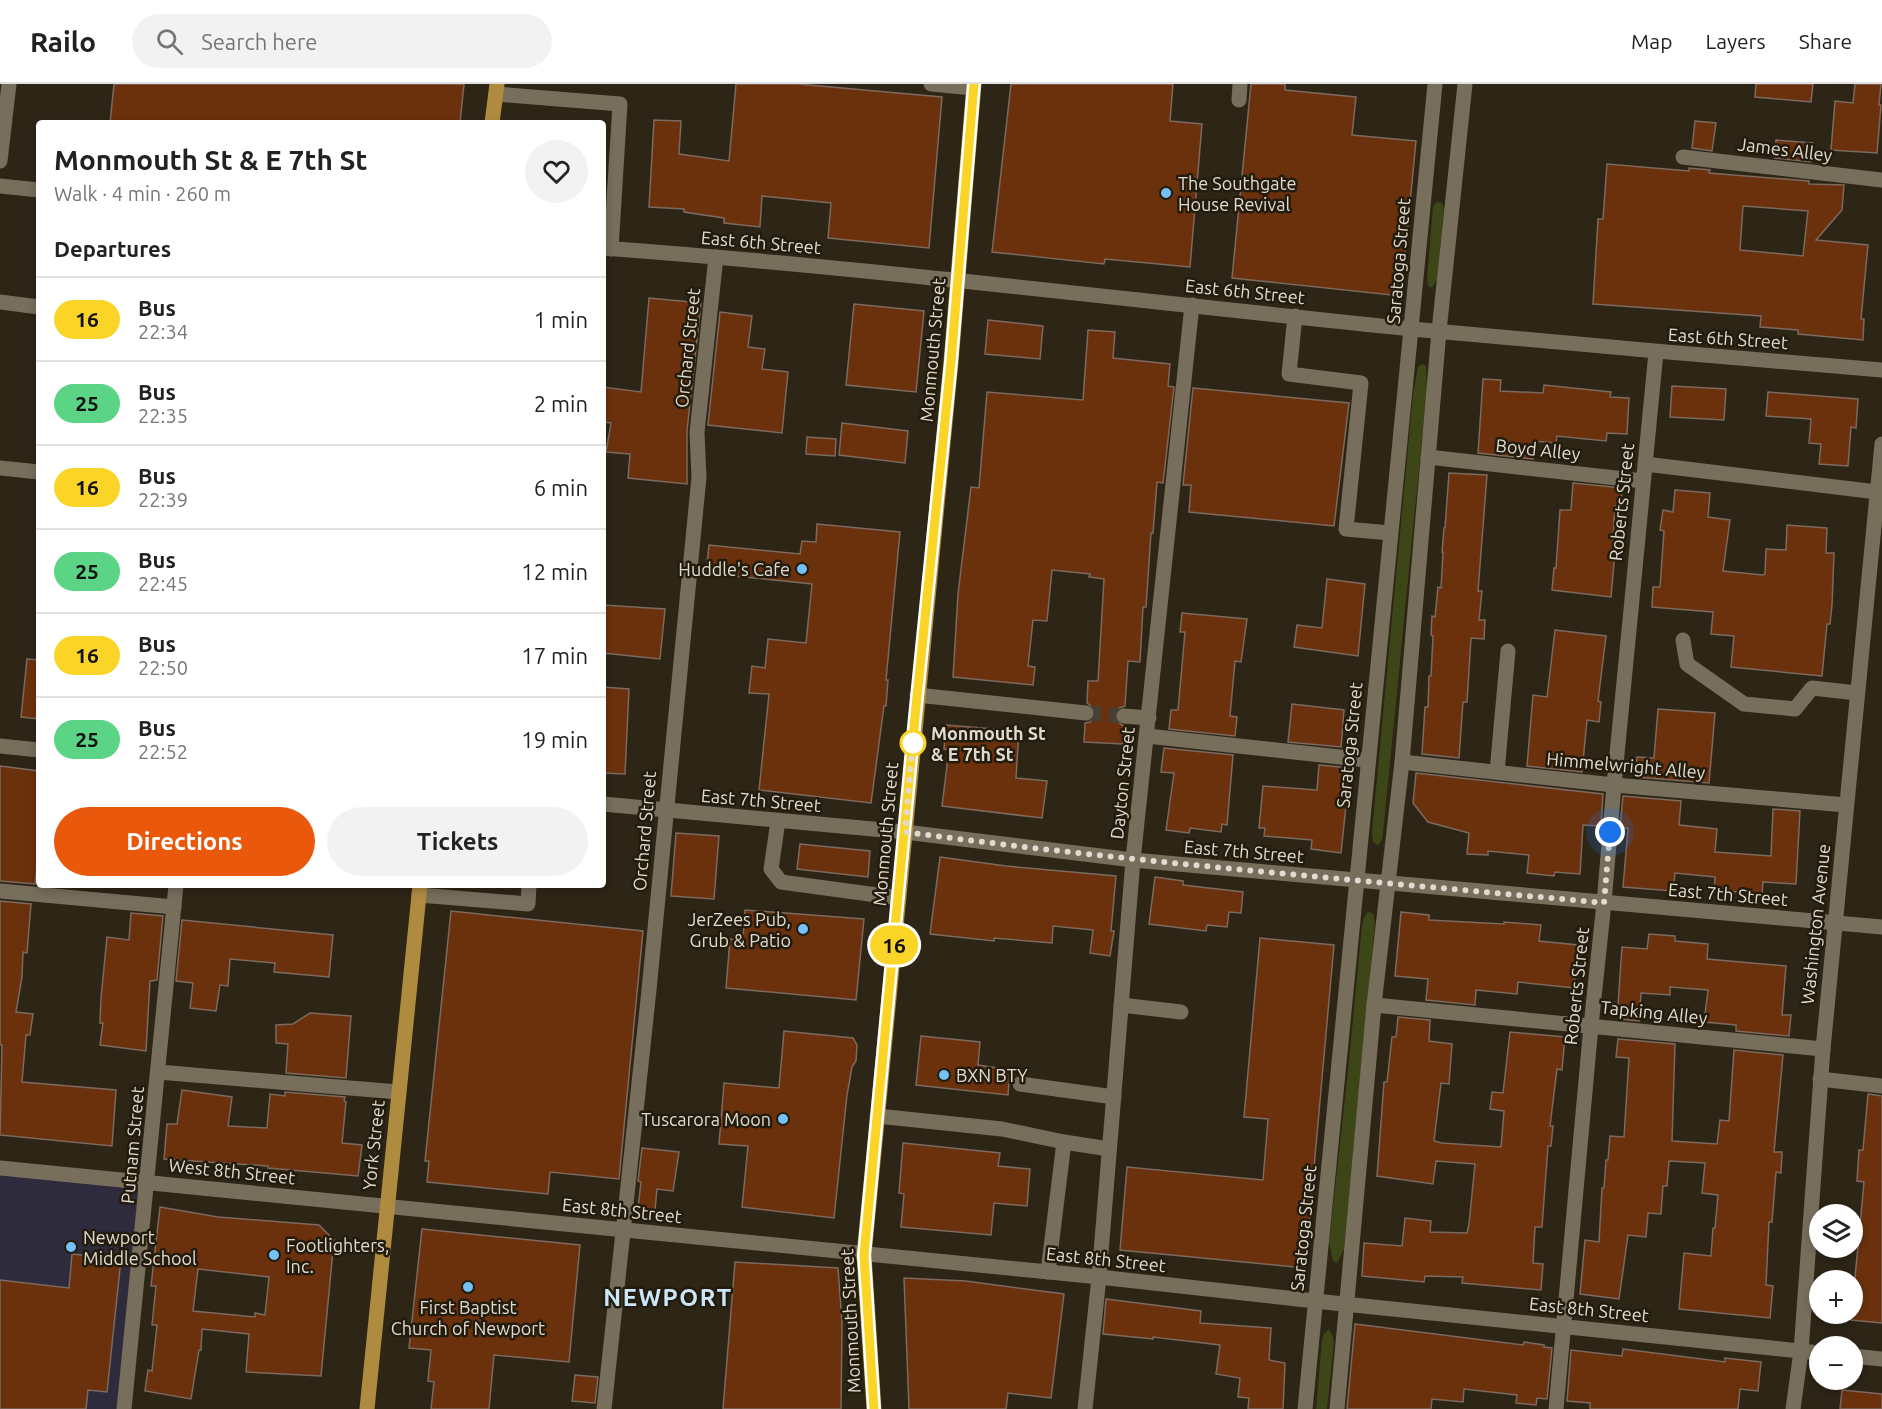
<!DOCTYPE html>
<html lang="en">
<head>
<meta charset="utf-8">
<style>
	body { margin:0; font-family:Ubuntu,sans-serif; background:#f2f2f2; color:#222; height:100vh; display:flex; flex-direction:column; font-size:22px; white-space:nowrap }
	* { box-sizing:border-box; margin:0 }
	p { font-size:20px; color:#767676 }
	.icon { flex:none; width:33px; height:33px; fill:none; stroke:currentColor; stroke-width:2; stroke-linecap:round; stroke-linejoin:round }
	.map { position:relative; flex:1; overflow:hidden }
	.drawer { position:absolute; left:36px; top:36px; width:570px; height:768px; display:flex; flex-direction:column; background:#fff; border-radius:6px; box-shadow:0 3px 9px #0003 }
	.drawer>* { flex:none }
	.badge { padding:0 12px; border-radius:20px; font-size:21px; line-height:39px }
	.fabs { position:absolute; left:1809px; top:1120px; display:grid; gap:12px }
	.fabs a { display:grid; place-items:center; width:54px; height:54px; border-radius:50%; background:#fff; box-shadow:0 3px 9px #0003; font-size:30px }
	.you { position:absolute; width:30px; height:30px; margin:-15px; border:4px solid #fff; border-radius:50%; background:#1a73e8; box-shadow:0 0 0 9px #1a73e833 }
	.map>.badge { position:absolute; translate:-50% -50%; box-shadow:0 0 0 3px #fff }
	h2 { padding:0 18px; font-size:22px; line-height:54px }
	.round { display:grid; place-items:center; flex:none; width:63px; height:63px; border-radius:32px; background:#f2f2f2 }
	.headline { display:flex; align-items:center; justify-content:space-between; height:102px; padding:0 18px }
	h1 { font-size:28px; font-weight:600; line-height:45px }
	.button { display:flex; gap:12px; margin-top:auto; padding:12px 18px }
	.button a { flex:1; height:69px; border-radius:36px; background:#ea580c; color:#fff; font-size:24px; font-weight:600; line-height:69px; text-align:center }
	.button a+a { background:#f2f2f2; color:#222 }
	ul { padding:0; list-style:none }
	li { display:flex; align-items:center; gap:18px; height:84px; padding:0 18px; border-top:2px solid #e0e0e0 }
	li div { flex:1 }
	li b { display:block; font-size:22px }
	li em { font-style:normal }
	li .badge { min-width:66px; font-weight:700; text-align:center }
	header { display:flex; align-items:center; gap:36px; box-sizing:border-box; height:84px; padding:0 30px; background:#fff; border-bottom:2px solid #e0e0e0 }
	header strong { font-size:28px }
	nav { display:flex; gap:33px; margin-inline-start:auto; font-size:21px }
	.search { width:420px; height:54px; background:#f2f2f2; display:flex; align-items:center; gap:15px; box-sizing:border-box; padding:0 21px; border-radius:33px; color:#767676; font-size:22px }
	.map>svg:first-child { display:block }
	.education { fill:#2e2b3c }
	.green { fill:#3c4617 }
	.building { fill:#6b310d; stroke:#7c695f; stroke-width:1.5; fill-rule:evenodd }
	.lines { fill:none; stroke-linecap:round; stroke-linejoin:round }
	.minor-tunnel { stroke:#484032; stroke-width:15; stroke-dasharray:15 8; stroke-linecap:butt }
	.minor { stroke:#776e5c; stroke-width:15 }
	.major { stroke:#af8b3f; stroke-width:15 }
	.line-casing { stroke:#fff; stroke-width:14 }
	.line { stroke:#fad527; stroke-width:9 }
	.walk { stroke:#e0dad0; stroke-width:6; stroke-dasharray:0 10.8 }
	.poi-dot { fill:#73c1f6; stroke:#231c0c; stroke-width:2 }
	.stop-dot { fill:#fff; stroke:#fad527; stroke-width:3 }
	.labels { text-anchor:middle; dominant-baseline:central; stroke-width:5; stroke-linejoin:round; paint-order:stroke }
	.street-label { font-size:18px; fill:#e0dad0; stroke:#231c0c }
	.poi-label { font-size:18px; fill:#e0dad0; stroke:#231c0c; text-anchor:start }
	.stop-label { font-size:18px; font-weight:bold; fill:#e0dad0; stroke:#231c0c; text-anchor:start }
	.district-label { font-size:24px; font-weight:bold; letter-spacing:1.5px; fill:#cbe6fa; stroke:#231c0c }
</style>
</head>
<body>
<header>
<strong>Railo</strong>
<div class="search"><svg class="icon" aria-label="search" viewBox="0 0 24 24"><circle cx="10" cy="10" r="6"/><path d="M15 15l6 6"/></svg>Search here</div>
<nav><a>Map</a><a>Layers</a><a>Share</a></nav>
</header>
<div class="map">
<svg width="1882" height="1325" viewBox="0 0 1882 1325">
	<rect width="100%" height="100%" fill="#2d2516"/>
	<!-- education -->
	<path class="education" d="M0,1084L148,1097L124,1325H0Z"/>
	<!-- green -->
	<g class="green">
		<path d="M1437,118L1442,119L1444,124L1437,196L1432,204L1428,202L1427,196L1433,122Z"/>
		<path d="M1422,280L1426,282L1427,304L1383,749L1382,756L1378,761L1373,758L1372,748L1413,311L1418,283Z"/>
		<path d="M1368,828L1373,829L1375,839L1344,1165L1337,1179L1333,1177L1329,1159L1348,987L1362,842L1364,833Z"/>
		<path d="M1329,1245L1333,1253L1334,1259L1327,1325H1316L1322,1256L1324,1250Z"/>
	</g>
	<!-- building -->
	<g class="building">
		<path d="M114,0H464L460,39H110Z"/>
		<path d="M736,0H798L942,13L929,164L828,154L831,119L762,112L760,143L724,139V134L684,128V125L649,123L654,36L681,37L679,70L729,77Z"/>
		<path d="M1011,0H1173L1170,37L1202,40L1190,183L1105,175L1104,180L992,168Z"/>
		<path d="M1251,0H1285V6L1356,13L1352,51L1416,57L1401,212L1232,194Z"/>
		<path d="M1756,0H1813L1811,18L1755,13Z"/>
		<path d="M1855,0H1881L1879,21H1881L1877,69L1831,66L1835,17L1853,19Z"/>
		<path d="M1695,37L1716,39L1712,67L1692,64Z"/>
		<path d="M1776,56L1813,59L1811,78L1775,74Z"/>
		<path d="M1607,80L1689,87V84L1710,86L1709,89L1809,97V100L1844,101L1842,126L1816,156L1868,161L1861,235H1864L1863,256L1798,250V246L1760,243L1761,232L1593,220L1598,135H1603ZM1743,122L1808,127L1803,172L1740,166Z"/>
		<path d="M649,214L701,219L687,347V400L628,394L630,370L606,368L611,339L603,338V303L641,308Z"/>
		<path d="M854,220L924,227L916,308L846,301Z"/>
		<path d="M720,228L752,232L748,263L765,265L762,285L788,288L782,349L708,341Z"/>
		<path d="M988,236L1043,242L1040,275L985,270Z"/>
		<path d="M1088,246L1115,248L1113,274L1170,280L1168,302L1174,303L1163,399L1157,398L1153,449H1151L1146,523H1143L1140,578L1128,577L1125,622L1119,624L1114,631L1116,637L1124,642L1123,660L1084,658L1085,639L1090,638L1096,631L1095,625L1087,619L1088,597H1098L1104,495L1089,493L1090,490L1052,486L1047,537L1033,536L1028,582L1035,583L1033,601L953,593L958,510L971,403L979,404L987,308L1083,316Z"/>
		<path d="M1483,295L1501,296L1500,307L1543,309L1544,301L1611,308L1610,313L1629,314L1627,350L1607,349L1606,357L1557,352L1556,359L1534,357L1533,375L1478,369Z"/>
		<path d="M1672,302L1726,305L1724,336L1670,333Z"/>
		<path d="M1193,304L1349,319L1334,442L1189,428L1191,401H1183Z"/>
		<path d="M1768,308L1858,315L1856,344L1851,343L1848,382L1819,380L1821,360L1809,359L1811,335L1766,332Z"/>
		<path d="M842,339L908,347L905,379L839,371Z"/>
		<path d="M807,353L836,355L835,372L806,370Z"/>
		<path d="M1449,389L1487,391L1478,507H1482L1479,536H1485L1484,555L1471,554L1467,618H1463L1459,674L1422,670L1425,623H1428L1429,592H1431L1433,552L1431,551L1432,532L1435,533L1438,503L1441,504L1443,468H1442L1444,444H1445Z"/>
		<path d="M1573,399L1622,404L1621,423L1615,422L1613,456H1616L1611,513L1552,506L1554,484H1556L1560,426H1571Z"/>
		<path d="M1675,406L1710,409L1708,433L1730,436L1723,487L1763,491L1765,490L1766,465L1786,466L1787,441L1827,444L1826,469H1834L1832,521L1830,540H1827L1822,592L1731,583L1734,552L1711,550L1713,528L1652,523L1653,503H1660L1664,447L1660,446L1663,426L1673,428Z"/>
		<path d="M817,440L900,448L886,596H888L886,622H884L871,719L759,706L769,610L749,609L752,582L765,584L768,555L806,559L812,500L706,489L709,461L800,470L802,457L816,458Z"/>
		<path d="M1327,495L1365,500L1358,572L1294,563L1297,541L1322,544Z"/>
		<path d="M603,521L665,525L660,575L603,569Z"/>
		<path d="M1182,529L1247,535L1241,578L1235,577L1230,632L1237,633L1235,652L1169,645L1171,626H1178L1185,548H1180Z"/>
		<path d="M1555,546L1606,552L1598,617L1601,618L1599,638L1587,636L1582,688L1527,682L1533,611L1547,613Z"/>
		<path d="M27,575L39,576V635L21,633Z"/>
		<path d="M603,603L629,605L625,690L603,689Z"/>
		<path d="M1292,620L1344,626L1341,663L1288,658Z"/>
		<path d="M1658,625L1715,629L1709,699L1635,693L1637,673L1654,674Z"/>
		<path d="M946,641L1019,647L1016,694L1047,697L1042,734L942,722L949,666L944,665Z"/>
		<path d="M1164,664L1233,671L1227,741L1222,740L1221,748L1190,744L1189,749L1166,746L1174,689L1161,688Z"/>
		<path d="M1319,681L1350,684L1341,769L1311,765L1312,756L1264,752L1265,744H1259L1263,702L1317,706Z"/>
		<path d="M0,682L39,687V766L35,800L0,797Z"/>
		<path d="M1416,689L1603,710L1601,742L1583,741L1580,790L1555,788L1554,792L1527,789L1529,771L1488,767V771L1467,770L1469,749L1428,738L1413,719Z"/>
		<path d="M1623,712L1681,717L1679,741L1717,745L1715,768L1771,772L1773,725L1800,727L1796,800L1763,798L1762,810L1714,806L1715,793L1675,789L1673,807L1623,803L1628,744H1620Z"/>
		<path d="M676,749L719,752L714,815L671,812Z"/>
		<path d="M800,760L870,767L868,793L797,785Z"/>
		<path d="M940,773L1006,782L1116,792L1111,847H1114L1110,872L1090,869L1093,846L1053,842L1052,859L994,854V857L930,850Z"/>
		<path d="M1155,793L1183,797V801L1243,808L1241,829L1229,828L1227,843L1207,841L1206,847L1149,840Z"/>
		<path d="M0,817L31,820L27,869L23,868L22,893L16,928L33,930L30,951H26L22,998L116,1006L112,1062L0,1051L2,961H0Z"/>
		<path d="M745,826L864,835L856,916L726,904L730,855L743,856Z"/>
		<path d="M451,827L643,847L619,1095L550,1088L548,1110L427,1098L429,1077H425Z"/>
		<path d="M1401,828L1429,831V836L1504,840V838L1541,841L1539,857L1578,861L1574,904L1518,898L1517,910L1476,906L1475,921L1426,916L1428,895L1395,892Z"/>
		<path d="M131,829L163,832L157,896L150,897L146,967L100,961L103,939H100L101,914L107,853L129,856Z"/>
		<path d="M182,836L333,851L329,893L274,888L275,879L230,875L228,902L220,901L216,927L190,924L193,899L176,897Z"/>
		<path d="M1649,850L1675,852V857L1708,860L1707,875L1786,882L1782,931H1791L1789,952L1736,947V941L1704,938L1708,906L1670,903V911L1641,909L1639,937L1619,935L1621,921H1618L1622,863L1647,865Z"/>
		<path d="M1260,854L1334,861L1305,1184L1120,1166L1127,1083L1263,1096L1268,1035L1244,1033Z"/>
		<path d="M310,929L351,932L346,994L286,989L288,960L276,959V941L293,940Z"/>
		<path d="M1398,933L1430,936L1429,957L1452,960L1449,1000L1441,999L1434,1057L1442,1059L1501,1063L1504,1027L1490,1025L1492,1008L1503,1009L1510,948L1565,953L1562,986L1557,985L1550,1042H1553L1551,1062H1548L1542,1143H1535L1533,1179L1543,1180L1541,1206L1462,1199L1463,1193L1425,1192L1424,1198L1362,1192L1364,1159L1402,1162L1405,1134L1431,1137L1430,1148L1467,1149L1469,1140L1475,1080L1436,1077L1433,1100L1377,1092L1384,998H1387L1392,953H1396Z"/>
		<path d="M784,947L853,954L857,961L856,977L852,983L847,1011L834,1134L742,1123L748,1062L719,1060L724,999L779,1004Z"/>
		<path d="M921,952L980,958L978,981L1010,986L1008,1011L916,1001Z"/>
		<path d="M1618,955L1675,960L1672,1057L1717,1060L1720,1036L1729,1037L1734,966L1783,971L1774,1068H1782L1781,1089L1776,1088L1772,1138H1769L1766,1201L1773,1202L1770,1234L1679,1225L1684,1169L1711,1172L1713,1144H1715L1718,1111L1702,1109L1705,1079L1669,1077L1667,1102H1663L1661,1130L1648,1129L1646,1153L1628,1151L1619,1215L1580,1210L1585,1156L1599,1158L1602,1104H1604L1606,1076H1608L1610,1052L1624,1053L1629,974L1616,973Z"/>
		<path d="M182,1006L232,1013L228,1042L267,1044L270,1010L285,1012V1008L345,1013L344,1017L346,1018L342,1059L362,1061L358,1092L268,1084V1082L164,1075L167,1040H177Z"/>
		<path d="M1868,1010L1882,1012V1239L1851,1236L1864,1098L1857,1097L1859,1066H1863Z"/>
		<path d="M903,1059L1000,1069L998,1082L1030,1085L1027,1122L994,1119L991,1151L901,1143L904,1110L899,1109Z"/>
		<path d="M642,1064L679,1068L673,1107L657,1105L655,1126L638,1124L641,1098L638,1097Z"/>
		<path d="M160,1123L218,1133L319,1141L334,1156L321,1292L246,1288L249,1250L202,1245L201,1266H199L191,1315L145,1307L148,1286L152,1287L157,1241H152L156,1202H151ZM198,1185L269,1193L265,1231L255,1229V1233L193,1227Z"/>
		<path d="M422,1145L580,1161L569,1278L494,1271L489,1325H431L434,1298L428,1297L431,1266L409,1264Z"/>
		<path d="M72,1170L121,1175L107,1308L88,1306L86,1325H0V1196L69,1204Z"/>
		<path d="M735,1178L838,1184L842,1238L841,1325H723Z"/>
		<path d="M904,1194L966,1197L1064,1210L1051,1314L1008,1309L1006,1325H909Z"/>
		<path d="M1106,1215L1201,1227L1200,1239L1271,1244L1269,1276L1285,1279L1283,1325H1248L1249,1314L1238,1313L1240,1294L1216,1290L1220,1261L1153,1253V1255L1103,1250Z"/>
		<path d="M1355,1240L1523,1261L1524,1258L1544,1261V1263L1552,1264L1547,1315L1537,1314L1536,1321L1516,1319L1517,1311L1464,1305L1463,1318L1432,1315L1431,1325H1347Z"/>
		<path d="M1623,1265L1725,1278V1274L1761,1278L1758,1307L1740,1305L1738,1325H1590V1319L1567,1317L1571,1266L1622,1272Z"/>
		<path d="M575,1291L598,1293L595,1319L572,1317Z"/>
		<path d="M1842,1306L1882,1310V1325H1840Z"/>
	</g>
	<g class="lines">
		<!-- minor-tunnel -->
		<path class="minor-tunnel" d="M1086,629L1124,632"/>
		<!-- minor -->
		<g class="minor">
			<path d="M931,0L973,4"/>
			<path d="M496,10L620,20L611,165"/>
			<path d="M1239,16L1240,0"/>
			<path d="M1683,73L1882,96"/>
			<path d="M0,77L9,0"/>
			<path d="M0,102L39,106"/>
			<path d="M603,164C874,184 1143,218 1412,245C1569,260 1725,273 1882,286"/>
			<path d="M0,218L39,223"/>
			<path d="M1295,232L1289,290L1361,299L1346,445L1390,449"/>
			<path d="M1428,373L1643,397"/>
			<path d="M1645,380L1877,408"/>
			<path d="M0,384L39,388"/>
			<path d="M1683,556L1687,580L1744,620L1795,625L1812,604L1857,609"/>
			<path d="M917,611L1086,629"/>
			<path d="M1124,632L1149,634"/>
			<path d="M1147,652L1367,676"/>
			<path d="M0,662L39,666"/>
			<path d="M1402,678L1614,701L1846,721"/>
			<path d="M1497,688L1508,567"/>
			<path d="M603,720L905,748L1133,776L1882,843"/>
			<path d="M778,737L771,785L781,798L899,814"/>
			<path d="M0,807L174,823"/>
			<path d="M419,811L528,820L529,801"/>
			<path d="M1121,921L1181,928"/>
			<path d="M1374,921L1823,965"/>
			<path d="M158,988L398,1008"/>
			<path d="M1820,995L1882,1002"/>
			<path d="M1020,1000L1114,1013"/>
			<path d="M877,1032L1002,1045L1064,1058L1109,1065"/>
			<path d="M0,1084L1099,1193L1315,1217L1820,1269"/>
			<path d="M1048,1188L1064,1058"/>
			<path d="M1852,1272L1882,1275"/>
			<path d="M124,1325L176,801"/>
			<path d="M604,1325L649,906L699,393L697,348L716,173"/>
			<path d="M1085,1325L1099,1193L1133,776L1192,221"/>
			<path d="M1305,1325L1435,0"/>
			<path d="M1337,1325L1374,921L1402,678L1439,247L1465,0"/>
			<path d="M1556,1325L1591,942L1604,819L1614,701L1656,268"/>
			<path d="M1793,1325L1801,1267L1823,965L1882,360"/>
		</g>
		<!-- major -->
		<g class="major">
			<path d="M492,39L497,0"/>
			<path d="M367,1325L420,801"/>
			<path d="M874,1325L864,1171L951,278L974,0"/>
		</g>
	</g>
	<g class="lines">
		<!-- line casing -->
		<g class="line-casing">
			<path id="line" d="M874,1325L864,1171L915,633L951,278L974,0"/>
		</g>
		<!-- line -->
		<use href="#line" class="line"/>
		<!-- walk -->
		<path class="walk" d="M913,659V656L905,748C1137,779 1371,797 1604,819L1610,748"/>
	</g>
	<!-- markers -->
	<g class="poi-dot">
		<circle cx="1166" cy="109" r="6"/>
		<circle cx="802" cy="485" r="6"/>
		<circle cx="803" cy="845" r="6"/>
		<circle cx="944" cy="991" r="6"/>
		<circle cx="783" cy="1035" r="6"/>
		<circle cx="71" cy="1163" r="6"/>
		<circle cx="274" cy="1171" r="6"/>
		<circle cx="468" cy="1203" r="6"/>
	</g>
	<circle class="stop-dot" cx="913" cy="659" r="12"/>
	<g class="labels">
		<!-- street labels -->
		<g class="street-label">
			<text transform="translate(1785 65) rotate(7)">James Alley</text>
			<text transform="translate(761 158) rotate(5)">East 6th Street</text>
			<text transform="translate(1398 177) rotate(-85)">Saratoga Street</text>
			<text transform="translate(1245 207) rotate(6)">East 6th Street</text>
			<text transform="translate(1728 254) rotate(4)">East 6th Street</text>
			<text transform="translate(687 264) rotate(-84)">Orchard Street</text>
			<text transform="translate(932 266) rotate(-85)">Monmouth Street</text>
			<text transform="translate(1538 365) rotate(6)">Boyd Alley</text>
			<text transform="translate(1621 418) rotate(-84)">Roberts Street</text>
			<text transform="translate(1349 661) rotate(-84)">Saratoga Street</text>
			<text transform="translate(1626 681) rotate(5)">Himmelwright Alley</text>
			<text transform="translate(1122 699) rotate(-84)">Dayton Street</text>
			<text transform="translate(761 716) rotate(5)">East 7th Street</text>
			<text transform="translate(644 747) rotate(-85)">Orchard Street</text>
			<text transform="translate(885 750) rotate(-85)">Monmouth Street</text>
			<text transform="translate(1244 767) rotate(5)">East 7th Street</text>
			<text transform="translate(1728 810) rotate(5)">East 7th Street</text>
			<text transform="translate(1815 840) rotate(-84)">Washington Avenue</text>
			<text transform="translate(1576 902) rotate(-84)">Roberts Street</text>
			<text transform="translate(1654 928) rotate(6)">Tapking Alley</text>
			<text transform="translate(132 1061) rotate(-85)">Putnam Street</text>
			<text transform="translate(373 1061) rotate(-84)">York Street</text>
			<text transform="translate(232 1087) rotate(6)">West 8th Street</text>
			<text transform="translate(622 1126) rotate(6)">East 8th Street</text>
			<text transform="translate(1303 1144) rotate(-84)">Saratoga Street</text>
			<text transform="translate(1106 1175) rotate(6)">East 8th Street</text>
			<text transform="translate(1589 1225) rotate(6)">East 8th Street</text>
			<text transform="translate(850 1237) rotate(-93)">Monmouth Street</text>
		</g>
		<!-- poi labels -->
		<g class="poi-label">
			<text x="1178" y="99">The Southgate<tspan x="1178" dy="21">House Revival</tspan></text>
			<text x="790" y="485" text-anchor="end">Huddle's Cafe</text>
			<text x="791" y="835" text-anchor="end">JerZees Pub,<tspan x="791" dy="21">Grub &amp; Patio</tspan></text>
			<text x="956" y="991">BXN BTY</text>
			<text x="771" y="1035" text-anchor="end">Tuscarora Moon</text>
			<text x="83" y="1153">Newport<tspan x="83" dy="21">Middle School</tspan></text>
			<text x="286" y="1161">Footlighters,<tspan x="286" dy="21">Inc.</tspan></text>
			<text x="468" y="1223" text-anchor="middle">First Baptist<tspan x="468" dy="21">Church of Newport</tspan></text>
		</g>
		<!-- stop labels -->
		<g class="stop-label">
			<text x="931" y="649">Monmouth St<tspan x="931" dy="21">&amp; E 7th St</tspan></text>
		</g>
		<!-- district labels -->
		<g class="district-label">
			<text x="668" y="1213">NEWPORT</text>
		</g>
	</g>
</svg>
<div class="fabs">
<a><svg class="icon" aria-label="layers" viewBox="0 0 24 24"><path d="M12 4l9 5-9 5-9-5zM3 14l9 5 9-5"/></svg></a>
<a>+</a>
<a>−</a>
</div>
<div class="you" style="left:1610px;top:748px"></div>
<b class="badge" style="left:894px;top:861px;background:#fad527;color:#111">16</b>
<section class="drawer">
<div class="headline"><div><h1>Monmouth St &amp; E 7th St</h1><p>Walk · 4 min · 260 m</p></div><a class="round"><svg class="icon" aria-label="heart" viewBox="0 0 24 24"><path d="M12 20l-8-8c-3-5 5-10 8-4 3-6 11-1 8 4z"/></svg></a></div>
<h2>Departures</h2>
<ul>
<li><span class="badge" style="background:#fad527;color:#111">16</span><div><b>Bus</b><p>22:34</p></div><em>1 min</em></li>
<li><span class="badge" style="background:#5cd486;color:#111">25</span><div><b>Bus</b><p>22:35</p></div><em>2 min</em></li>
<li><span class="badge" style="background:#fad527;color:#111">16</span><div><b>Bus</b><p>22:39</p></div><em>6 min</em></li>
<li><span class="badge" style="background:#5cd486;color:#111">25</span><div><b>Bus</b><p>22:45</p></div><em>12 min</em></li>
<li><span class="badge" style="background:#fad527;color:#111">16</span><div><b>Bus</b><p>22:50</p></div><em>17 min</em></li>
<li><span class="badge" style="background:#5cd486;color:#111">25</span><div><b>Bus</b><p>22:52</p></div><em>19 min</em></li>
</ul>
<div class="button"><a>Directions</a><a>Tickets</a></div>
</section>
</div>
</body>
</html>
